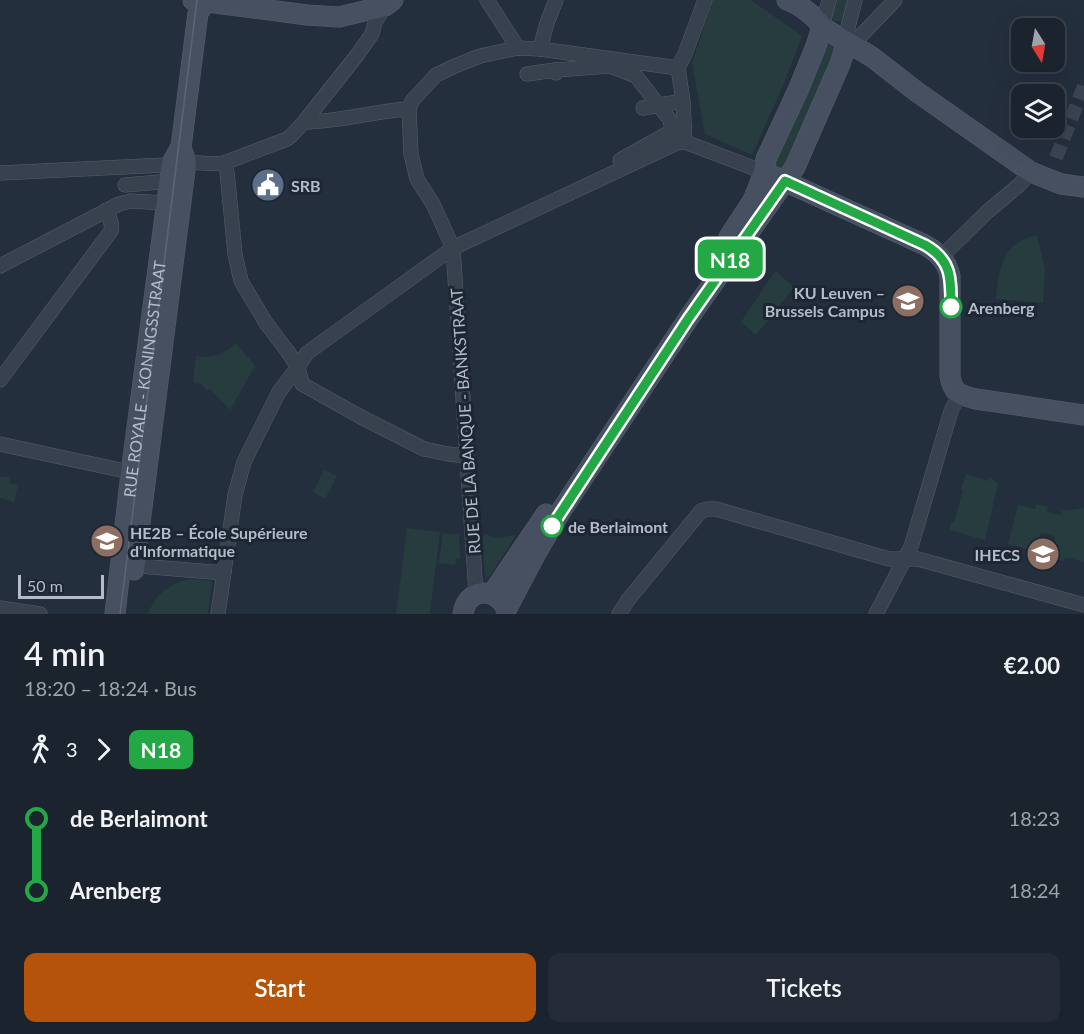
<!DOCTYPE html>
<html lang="en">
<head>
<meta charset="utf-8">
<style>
	body { margin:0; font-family:Lato,sans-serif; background:#242b36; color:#f1f3f6; height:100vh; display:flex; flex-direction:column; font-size:22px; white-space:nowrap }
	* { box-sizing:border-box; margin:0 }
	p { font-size:20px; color:#a0a4aa }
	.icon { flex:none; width:33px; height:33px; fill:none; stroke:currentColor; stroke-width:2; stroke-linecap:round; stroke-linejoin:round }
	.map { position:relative; height:614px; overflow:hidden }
	.sheet { display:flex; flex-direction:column; background:#1b232e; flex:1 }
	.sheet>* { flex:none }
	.badge { padding:0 12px; border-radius:9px; font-size:21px; line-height:39px }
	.needle { width:39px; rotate:169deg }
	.controls { position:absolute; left:1011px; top:18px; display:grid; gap:12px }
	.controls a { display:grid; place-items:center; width:54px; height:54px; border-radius:12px; background:#1b232e; box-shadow:0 6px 24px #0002,0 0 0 2px #39404a; font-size:30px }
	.scale { position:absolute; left:18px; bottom:15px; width:86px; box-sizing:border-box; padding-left:6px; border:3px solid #b4bcc9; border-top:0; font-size:16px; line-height:21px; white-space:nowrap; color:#b4bcc9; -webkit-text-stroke:4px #1d2633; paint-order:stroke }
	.map>.badge { position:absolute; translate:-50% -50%; box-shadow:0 0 0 3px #fff }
	.legs { display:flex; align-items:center; gap:9px; height:66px; padding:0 24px; font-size:20px }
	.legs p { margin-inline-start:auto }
	.headline { display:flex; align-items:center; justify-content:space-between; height:102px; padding:0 24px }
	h1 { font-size:33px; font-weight:600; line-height:45px }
	.button { display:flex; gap:12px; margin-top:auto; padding:12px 24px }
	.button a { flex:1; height:69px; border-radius:12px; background:#b45309; color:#fff; font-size:24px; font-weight:600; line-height:69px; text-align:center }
	.button a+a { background:#242b36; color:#f1f3f6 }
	ul { padding:0 24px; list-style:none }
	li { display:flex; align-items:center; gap:21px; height:72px; font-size:22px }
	li i { display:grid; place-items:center; width:9px; height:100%; margin:0 8px; background:currentColor }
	li i::after { content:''; width:15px; height:15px; margin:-8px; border:4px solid; border-radius:50%; background:#1b232e }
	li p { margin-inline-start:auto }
	li:first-child i { background:linear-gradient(#0000 50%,currentColor 0) }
	li:last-child i { background:linear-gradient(currentColor 50%,#0000 0) }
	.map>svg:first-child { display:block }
	.green { fill:#263c3f }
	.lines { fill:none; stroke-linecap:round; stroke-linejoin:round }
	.street-tunnel { stroke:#3a4453; stroke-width:14; stroke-dasharray:14 7; stroke-linecap:butt }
	.street-casing { stroke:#565f6c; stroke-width:15 }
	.secondary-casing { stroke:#565f6c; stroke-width:21 }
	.street { stroke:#38414e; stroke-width:14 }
	.secondary { stroke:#465061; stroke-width:20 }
	.tram { stroke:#5a6575; stroke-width:1.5 }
	.line-1-casing { stroke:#fff; stroke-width:14 }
	.line-1 { stroke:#23a845; stroke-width:9 }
	.stop-1-dot { fill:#fff; stroke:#23a845; stroke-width:3 }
	.labels { text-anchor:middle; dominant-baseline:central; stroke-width:6; stroke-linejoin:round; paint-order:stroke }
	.poi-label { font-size:16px; font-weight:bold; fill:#b4bcc9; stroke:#1d2633; text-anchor:start }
	.stop-label { font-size:16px; font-weight:bold; fill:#b4bcc9; stroke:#1d2633; text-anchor:start }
	.street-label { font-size:16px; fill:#b4bcc9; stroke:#1d2633 }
</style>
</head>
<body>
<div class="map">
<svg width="1084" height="614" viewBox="0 0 1084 614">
	<rect width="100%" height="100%" fill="#242f3e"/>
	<!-- green -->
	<g class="green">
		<path d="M713,0H751L802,36L785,81L752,155L705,134L692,63Z"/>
		<path d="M834,0H851L849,10L843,21H834L830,16Z"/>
		<path d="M830,42L837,45L784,170L777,169L773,165L827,43Z"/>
		<path d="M1037,235L1045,269L1043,303L996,299C999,269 1001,243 1037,235Z"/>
		<path d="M775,271L794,287L756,335L741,322Z"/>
		<path d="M236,343L255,366L230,410L210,389L207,391L199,382L196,384L193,380L196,356C214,358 223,355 236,343Z"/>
		<path d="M324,470L337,476L325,499L313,492Z"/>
		<path d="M966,474L989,481L990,478L998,483L985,540L950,530L951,522H954L963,490L961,489Z"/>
		<path d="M4,476L10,477L9,483L18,485L14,502L0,498V477H3Z"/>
		<path d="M1036,504L1048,507L1047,512L1061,515L1062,511L1084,508V562L1065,557L1064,561L1049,558L1055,536L1041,533L1036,551L1008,544L1018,505L1035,509Z"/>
		<path d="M407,528L440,532L430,614H396Z"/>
		<path d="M443,533L459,535L460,559H456L455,565L439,563Z"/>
		<path d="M485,534L496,538L516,535L491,574L487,578L485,576L482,538Z"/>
		<path d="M191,579L212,581L208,614H148C155,594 170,583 191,579Z"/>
	</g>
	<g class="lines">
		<!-- street-tunnel -->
		<path class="street-tunnel" d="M1056,158L1084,86"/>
		<!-- street casing -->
		<g class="street-casing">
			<g id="street">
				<path d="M487,0L518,48"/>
				<path d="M822,27L829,0"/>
				<path d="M847,42L848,27L855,0"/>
				<path d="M852,45L895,0"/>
				<path d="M540,49L547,23L556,0"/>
				<path d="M678,68L683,101L685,142"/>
				<path d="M678,68L685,54L705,0"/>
				<path d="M555,70L610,66L636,76L670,120L673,134"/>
				<path d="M527,74L555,70L556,73"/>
				<path d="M643,108L677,102"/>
				<path d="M304,122C339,122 374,111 409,109"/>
				<path d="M685,142L764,172"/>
				<path d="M620,160L672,131"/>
				<path d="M224,163L227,172L235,254L241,281L266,323L288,352L298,367L302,384L361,417L424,449L448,454L467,456"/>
				<path d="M0,173L165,165C184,158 204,166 224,163L287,139L291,136L304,122L358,54L372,34L375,22L385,6"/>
				<path d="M125,185L160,182"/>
				<path d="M941,257L987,212L1019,185L1031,172"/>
				<path d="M0,266L119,204L131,201L166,203"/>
				<path d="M0,380L111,231C113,223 109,217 106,210"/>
				<path d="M0,444L139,474"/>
				<path d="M127,565L224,573"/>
				<path d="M476,594L453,248L433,204L417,179L411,154L409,109L412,101L436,75L455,66L480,56L518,48L540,49L678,68"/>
				<path d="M0,608L40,614"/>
				<path d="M218,614L235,495L244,462L279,392L298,367L307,353L453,248L677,143L685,142"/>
				<path d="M619,614L628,600L701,511L708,509H716L889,559H918L1084,605"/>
				<path d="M876,614L911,547L951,411L959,395"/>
			</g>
		</g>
		<!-- secondary casing -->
		<g class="secondary-casing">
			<g id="secondary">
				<path d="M193,0L307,15L339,17L385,6L393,0"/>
				<path d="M787,0C799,4 815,16 822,27L872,57L917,92L1031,172L1061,184L1084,187"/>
				<path d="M773,176L925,245C938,252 947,262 950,276V376C953,394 960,395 976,399L1084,415"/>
				<path d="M729,237L752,202L757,191L764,172L766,159L799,88L816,46L822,27"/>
				<path d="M134,570L186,162L181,147"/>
				<path d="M492,594L546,514"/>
				<path d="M506,610L535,555L561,511L688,319L795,167L840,64L847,42"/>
				<path id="s1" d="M115,614L131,473L172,163L181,147L198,13L207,0"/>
				<path d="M463,614C466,592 488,586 502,602"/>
			</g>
		</g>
		<!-- street -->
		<use href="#street" class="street"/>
		<!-- secondary -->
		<use href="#secondary" class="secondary"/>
		<!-- tram -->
		<path class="tram" d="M120,614L197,0"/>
	</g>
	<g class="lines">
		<!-- line-1 casing -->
		<g class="line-1-casing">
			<path id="line-1" d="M552,526L688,319L785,181L925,245C952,260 951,279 951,307"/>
		</g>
		<!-- line-1 -->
		<use href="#line-1" class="line-1"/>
	</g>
	<!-- icons -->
	<defs>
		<g id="civic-disc" transform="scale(1.725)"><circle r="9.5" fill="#5c6f8a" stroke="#1d2633"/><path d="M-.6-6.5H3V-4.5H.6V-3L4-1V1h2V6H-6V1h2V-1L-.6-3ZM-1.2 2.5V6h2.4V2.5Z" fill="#fff"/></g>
		<g id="university-disc" transform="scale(1.725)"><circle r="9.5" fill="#8d6e63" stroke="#1d2633"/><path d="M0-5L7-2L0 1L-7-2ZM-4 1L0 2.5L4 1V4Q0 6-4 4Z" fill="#fff"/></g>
	</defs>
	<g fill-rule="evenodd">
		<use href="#civic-disc" x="268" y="185"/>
		<use href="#university-disc" x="908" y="301"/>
		<use href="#university-disc" x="107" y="541"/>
		<use href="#university-disc" x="1043" y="554"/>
	</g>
	<!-- markers -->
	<g class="stop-1-dot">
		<circle cx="951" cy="307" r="10"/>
		<circle cx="552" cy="526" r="10"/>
	</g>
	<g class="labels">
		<!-- poi labels -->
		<g class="poi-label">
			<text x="291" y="185">SRB</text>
			<text x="885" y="292" text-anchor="end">KU Leuven –<tspan x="885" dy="18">Brussels Campus</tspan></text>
			<text x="130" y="532">HE2B – École Supérieure<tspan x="130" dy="18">d'Informatique</tspan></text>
			<text x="1020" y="554" text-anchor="end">IHECS</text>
		</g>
		<!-- stop labels -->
		<g class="stop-label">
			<text x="968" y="307">Arenberg</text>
			<text x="568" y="526">de Berlaimont</text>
		</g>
		<!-- street labels -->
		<g class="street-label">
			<text stroke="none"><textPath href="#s1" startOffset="237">RUE ROYALE - KONINGSSTRAAT</textPath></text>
			<text transform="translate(465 421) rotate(-94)">RUE DE LA BANQUE - BANKSTRAAT</text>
		</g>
	</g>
</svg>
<div class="controls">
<a><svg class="needle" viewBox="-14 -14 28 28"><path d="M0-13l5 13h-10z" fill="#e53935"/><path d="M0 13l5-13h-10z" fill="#a0a4aa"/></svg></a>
<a><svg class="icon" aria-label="layers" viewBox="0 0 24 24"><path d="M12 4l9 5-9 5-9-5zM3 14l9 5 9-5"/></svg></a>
</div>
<div class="scale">50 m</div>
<b class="badge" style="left:730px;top:259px;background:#23a845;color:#fff">N18</b>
</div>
<section class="sheet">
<div class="headline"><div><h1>4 min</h1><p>18:20 – 18:24 · Bus</p></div><b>€2.00</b></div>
<div class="legs"><svg class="icon" aria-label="walk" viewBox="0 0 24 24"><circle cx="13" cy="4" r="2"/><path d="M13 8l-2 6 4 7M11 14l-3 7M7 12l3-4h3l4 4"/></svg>3<svg class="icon" aria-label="forward" viewBox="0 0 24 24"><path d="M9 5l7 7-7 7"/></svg><b class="badge" style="background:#23a845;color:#fff">N18</b></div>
<ul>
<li><i style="color:#23a845"></i><b>de Berlaimont</b><p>18:23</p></li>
<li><i style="color:#23a845"></i><b>Arenberg</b><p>18:24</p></li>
</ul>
<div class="button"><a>Start</a><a>Tickets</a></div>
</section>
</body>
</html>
